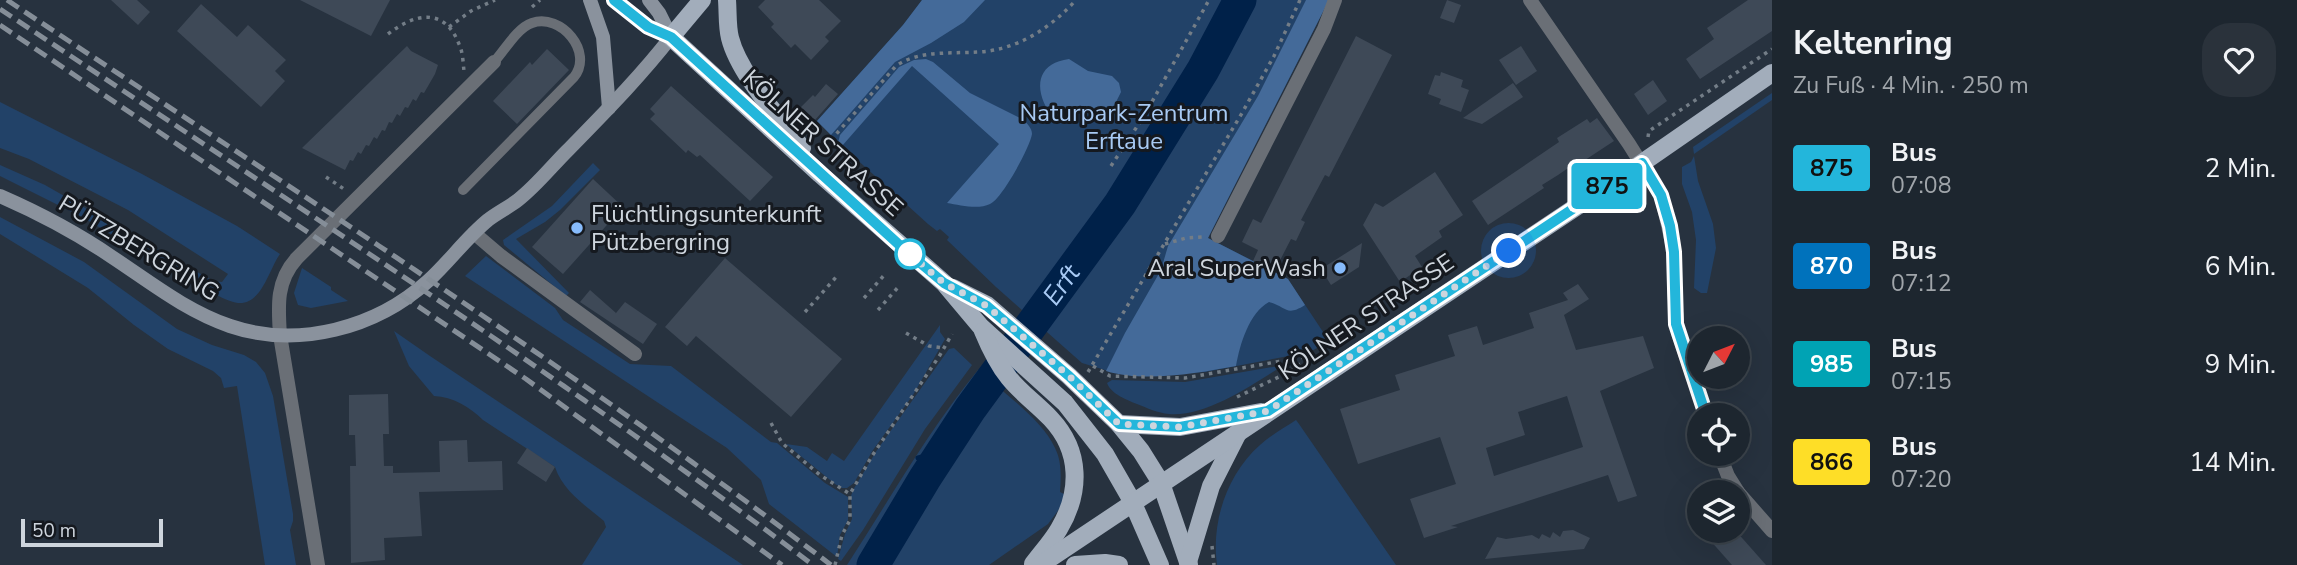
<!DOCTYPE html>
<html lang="de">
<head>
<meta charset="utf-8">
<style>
	body { margin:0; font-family:"Nunito Sans",sans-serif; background:#2a323b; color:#f1f3f6; height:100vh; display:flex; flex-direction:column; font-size:26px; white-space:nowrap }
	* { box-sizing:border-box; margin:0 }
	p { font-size:23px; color:#a0a5aa }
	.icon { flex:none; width:38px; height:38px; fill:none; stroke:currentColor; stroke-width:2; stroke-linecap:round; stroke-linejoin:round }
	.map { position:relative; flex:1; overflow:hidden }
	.side { display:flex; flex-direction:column; background:#1d262f; width:525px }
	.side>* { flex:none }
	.badge { padding:0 14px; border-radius:5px; font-size:24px; line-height:46px }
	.needle { width:46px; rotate:48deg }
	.buttons { position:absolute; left:1687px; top:326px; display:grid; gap:14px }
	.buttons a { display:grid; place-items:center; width:63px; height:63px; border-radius:50%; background:#1d262f; box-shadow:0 7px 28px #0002,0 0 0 2px #3b434b; font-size:35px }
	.scale { position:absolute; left:21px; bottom:18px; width:142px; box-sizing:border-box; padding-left:7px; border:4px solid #ced5dd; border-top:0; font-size:19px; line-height:24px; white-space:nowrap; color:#ced5dd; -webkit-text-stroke:5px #15191f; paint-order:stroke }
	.you { position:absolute; width:35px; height:35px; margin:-18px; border:5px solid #fff; border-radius:50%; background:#1a73e8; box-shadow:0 0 0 10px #1a73e833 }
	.map>.badge { position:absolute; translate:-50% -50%; box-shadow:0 0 0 4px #fff }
	.round { display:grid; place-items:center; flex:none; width:74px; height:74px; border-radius:28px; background:#2a323b }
	.overview { display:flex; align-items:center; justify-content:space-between; height:119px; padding:0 21px }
	h1 { font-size:33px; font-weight:700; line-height:52px }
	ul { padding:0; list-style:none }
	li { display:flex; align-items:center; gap:21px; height:98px; padding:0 21px }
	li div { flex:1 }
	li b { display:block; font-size:26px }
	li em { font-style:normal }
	li .badge { min-width:77px; font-weight:700; text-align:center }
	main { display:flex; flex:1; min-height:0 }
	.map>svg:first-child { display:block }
	.green { fill:#224268 }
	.forest { fill:#446a99 }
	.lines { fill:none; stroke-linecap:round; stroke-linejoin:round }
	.stream { stroke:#002149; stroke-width:5 }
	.river { stroke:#002149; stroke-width:33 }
	.building { fill:#3e4957; fill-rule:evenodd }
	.path { stroke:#737d87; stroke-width:3.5; stroke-dasharray:3.5 5; stroke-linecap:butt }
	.lane { stroke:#6a6f76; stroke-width:10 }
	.street { stroke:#6a6f76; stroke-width:14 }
	.secondary { stroke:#8a929d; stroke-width:14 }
	.primary { stroke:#a2adbb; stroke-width:18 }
	.rail { stroke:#858e98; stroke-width:5; stroke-dasharray:14 7; stroke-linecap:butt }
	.line-casing { stroke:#fff; stroke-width:16 }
	.line { stroke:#23b6db; stroke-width:10 }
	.walk { stroke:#ced5dd; stroke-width:7; stroke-dasharray:0 12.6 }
	.poi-dot { fill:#87bbfb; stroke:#15191f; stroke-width:2.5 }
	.stop-dot { fill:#fff; stroke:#23b6db; stroke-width:3.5 }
	.labels { text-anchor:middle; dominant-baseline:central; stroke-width:6; stroke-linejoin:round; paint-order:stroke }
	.park-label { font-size:24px; fill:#a8caf4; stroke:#15191f }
	.street-label { font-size:24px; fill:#ced5dd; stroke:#15191f }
	.poi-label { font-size:24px; fill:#ced5dd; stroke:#15191f; text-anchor:start }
	.water-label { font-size:26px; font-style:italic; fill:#a8caf4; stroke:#15191f }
</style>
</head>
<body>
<main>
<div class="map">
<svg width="1772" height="565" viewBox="0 0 1772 565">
	<rect width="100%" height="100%" fill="#27323f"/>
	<!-- green -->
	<g class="green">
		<path d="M922,0H1329L1208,238L1288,279L1329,341L1310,352L1205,372L1153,375L1115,373L1082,363L996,287L947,240L949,237L940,229L937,231L928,224L842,146L817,121L903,25Z"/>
		<path d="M1772,93V100L1694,154L1693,147Z"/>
		<path d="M0,102L142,174L237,226L280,254C269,269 262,305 238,303C228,302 216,294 206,290L82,217L0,176V165L45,185L213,281L222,282L228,274L128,210L29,159L0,148Z"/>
		<path d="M1694,156L1698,181L1713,224L1716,248L1707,293H1701L1694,288L1696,240L1692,212L1682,184V167L1691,162Z"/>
		<path d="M593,163L600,170L560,210L545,222L516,239L569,293L566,296L504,245L503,240L552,206Z"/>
		<path d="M0,217L84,262L177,329L212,345L244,355L256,362L265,373L273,396L293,514V521L290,530L296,565H265L237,386L224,388L221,378L213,371L168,349L134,325L88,288L0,234Z"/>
		<path d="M486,256L555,308L563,320L630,364L671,366L771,442L777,443L825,483L848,497V520L840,535L837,557L769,504L761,480L727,448L465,276Z"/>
		<path d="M302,268L331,287V290L348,301L311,308L298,305L294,293Z"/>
		<path d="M940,325V332L945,339L913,395L873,450L854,483L847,488H842L835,484L786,444L807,447L827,461L832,453L844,461Z"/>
		<path d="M394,331L430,356L743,565H582L606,527L604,521C585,505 563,491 555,467L483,420C470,407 453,397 434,396L409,366Z"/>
		<path d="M954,348L972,365L925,429L863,530L841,561L838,559L845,534L852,519L851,496L853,490L877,450L949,349Z"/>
		<path d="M1284,365C1253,384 1207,417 1169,414C1158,413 1147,408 1137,404C1127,400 1111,394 1107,383L1112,380L1185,382Z"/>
		<path d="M978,370C1002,392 1042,419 1055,448C1062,462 1061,477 1060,492L1066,495L1060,508L1048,524L989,565H847C890,499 928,431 978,370Z"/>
		<path d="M1296,420L1299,424L1396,565H1217C1211,522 1227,474 1260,445C1271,435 1284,428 1296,420Z"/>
	</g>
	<!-- forest -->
	<g class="forest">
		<path d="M922,0H985L964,22L931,43L895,62L831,135L817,121L903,25Z"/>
		<path d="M1306,0H1329L1208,238L1288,279L1305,305C1286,317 1287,307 1269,302C1249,313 1240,344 1236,366C1198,373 1144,383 1106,371L1125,333L1161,270L1168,246L1258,96Z"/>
		<path d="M926,59L933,62L970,93L1024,120C1027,124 1032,128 1032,134C1030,147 1002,199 990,204C978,210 960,205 947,203L999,144L912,66L842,146L838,143L840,135L899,67L914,60Z"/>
		<path d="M1069,59L1088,71L1112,76L1119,83L1121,92L1115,104L1107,113L1099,116L1068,111L1055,112L1046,107C1034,83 1040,63 1069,59Z"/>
	</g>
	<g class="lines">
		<!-- stream -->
		<path class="stream" d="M918,458L942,452"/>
		<!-- river -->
		<path class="river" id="s1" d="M873,565L925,478L970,409L1120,204L1203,70L1240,0"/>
	</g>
	<!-- building -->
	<g class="building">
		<path d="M111,0H137L150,12L138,25Z"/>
		<path d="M300,0H390L371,36Z"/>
		<path d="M765,0H819L841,21L825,37L829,41L811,60L795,44L791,48L771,27L774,24L758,7Z"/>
		<path d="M1447,0L1461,5L1454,23L1440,18Z"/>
		<path d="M1748,0H1772V31L1700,79L1686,59L1714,39L1707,28Z"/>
		<path d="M201,4L237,37L248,25L286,60L275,71L285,81L261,107L177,31Z"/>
		<path d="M1356,36L1392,55L1329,177L1325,175L1301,220L1305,222L1296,241L1291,239L1274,272L1253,261L1258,250L1242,242L1253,219L1261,223Z"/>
		<path d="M407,46L411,51L438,65L435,74L424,93L421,92L416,101L413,99L408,108L405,107L400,116L397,114L392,123L389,122L385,131L382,130L377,139L374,137L369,146L366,145L361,154L358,152L353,161L350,160L345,170L302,148Z"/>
		<path d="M1521,46L1537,71L1516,85L1499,60Z"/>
		<path d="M547,49L569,70L517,124L493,101L530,62L532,65Z"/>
		<path d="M1441,72L1463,80L1461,87L1469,90L1461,112L1439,104L1441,99L1428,94L1435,75L1440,76Z"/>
		<path d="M1653,80L1667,101L1648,115L1634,94Z"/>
		<path d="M1513,83L1523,97L1482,124L1463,118Z"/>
		<path d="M826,84L838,94L815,120L801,107L813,95L815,97Z"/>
		<path d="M671,86L773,177L750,201L700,155L697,157L688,150L686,153L650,119L655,114L650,109Z"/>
		<path d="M1597,118L1614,141L1576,166L1574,164L1558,175L1542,185L1544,188L1488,225L1472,201L1559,142L1557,138L1587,119L1590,123Z"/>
		<path d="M1435,172L1463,215L1439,231L1442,237L1415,256L1422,267L1400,282L1363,225L1375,203L1383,207Z"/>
		<path d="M593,179L623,207L563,274L532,247Z"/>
		<path d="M1362,243L1359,267L1331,285L1321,269Z"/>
		<path d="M725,258L842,359L791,417L696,336L687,346L665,327Z"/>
		<path d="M1578,284L1589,299L1564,315L1576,350L1643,336L1654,368L1600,391L1637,496L1618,502L1608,475L1451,526L1458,527L1424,538L1410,499L1456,484L1440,437L1358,464L1340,409L1400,390L1395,375L1455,356L1448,335L1477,326L1483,345L1534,328L1529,313L1568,300L1563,293ZM1567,396L1583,447L1494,476L1486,448L1525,435L1518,412Z"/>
		<path d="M590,290L616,313L612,318L625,302L657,324L643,344L580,302Z"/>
		<path d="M388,394L389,434H383L384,466H393V473L440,472L439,441L467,440L468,462L502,461L503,490L419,492L422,536L384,538L385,560L351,563L350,466H356L355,435H349V395Z"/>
		<path d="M527,448L555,467L546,482L517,463Z"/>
		<path d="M1573,530L1590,538L1584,549L1485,559L1497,537L1506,539L1532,535L1539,539L1542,534L1550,538L1553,532L1560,537L1563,531Z"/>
		<path d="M1701,530H1735L1766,565H1732Z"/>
	</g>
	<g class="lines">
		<!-- path -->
		<g class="path">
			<path d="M532,7L540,0"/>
			<path d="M449,27L471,11L495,0"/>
			<path d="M388,34C414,14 444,6 459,44C463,52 463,63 464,71"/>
			<path d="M1648,137L1649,131L1772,49"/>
			<path d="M831,140L895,67C918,48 959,55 989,51C1025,45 1052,26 1076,0"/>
			<path d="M1111,166L1144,116L1209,0"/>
			<path d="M326,177L344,189"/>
			<path d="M1165,244L1186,238L1202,237"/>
			<path d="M864,298L886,273"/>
			<path d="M878,310L900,285"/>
			<path d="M805,312L838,275"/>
			<path d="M906,333L929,346L944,348"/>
			<path d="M1093,366L1110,376L1185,378L1310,356"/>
			<path d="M1088,372L1242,113L1274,56L1300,0"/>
			<path d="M1237,397L1289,372L1311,356"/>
			<path d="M771,423L782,443L820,475L850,494"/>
			<path d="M1212,546L1214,565"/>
			<path d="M835,565L842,535L850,520V494L872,456L940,355L952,334"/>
		</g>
		<!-- lane -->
		<path class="lane" d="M463,190L574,77C594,52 561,13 532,23C517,28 505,50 494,62"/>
		<!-- street -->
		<g class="street">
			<path d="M1530,0L1629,144L1661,195L1674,252V290L1678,333L1706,415"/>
			<path d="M474,233L501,256L635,354"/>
			<path d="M1218,236L1324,29L1335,0"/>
			<path d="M1719,453L1728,476L1738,492"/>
			<path d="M1738,492L1772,531"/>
			<path d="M318,565L280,335C278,306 276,281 297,258L494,62"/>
		</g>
		<!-- secondary -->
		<g class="secondary">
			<path d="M590,0L603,37L609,108"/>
			<path d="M613,0L648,27L671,37"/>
			<path d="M649,0L659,13L671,37"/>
			<path d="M0,196C39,213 77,233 112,257C150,282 186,311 230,326C298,349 376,328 428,281C449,262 466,238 488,220C497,213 509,207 518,200C536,186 551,167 567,151C603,114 639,78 671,37"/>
		</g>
		<!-- primary -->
		<g class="primary">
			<path d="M702,0L671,37L820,174L944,283L981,327L1065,403L1105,454L1132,501L1160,565"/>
			<path d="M727,0C728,13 727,26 730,38C739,74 780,118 802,148"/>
			<path d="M953,288L987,305L1069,376L1119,424L1141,451L1161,483L1189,565"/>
			<path d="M983,331C990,348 997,363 1009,378C1021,393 1038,405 1051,419C1081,451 1081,492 1059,529C1052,541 1042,552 1033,564"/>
			<path d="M1119,424L1180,427L1261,412"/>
			<path d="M1188,562L1211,486L1238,433"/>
			<path d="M1040,565L1642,163L1772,73"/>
			<path d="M1075,565L1105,563L1119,565"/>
		</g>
		<!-- rail -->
		<g class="rail">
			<path d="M7,0C284,184 566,363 831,565"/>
			<path d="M0,9C273,191 550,368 813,565"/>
			<path d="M0,25L526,379L782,565"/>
		</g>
	</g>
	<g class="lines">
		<!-- line casing -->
		<g class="line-casing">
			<path id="line" d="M614,0L648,27L671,37L906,251L944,283L987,306L1069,376L1119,424L1180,427L1268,411L1642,163L1661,195L1670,226L1674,252L1676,324L1706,415"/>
		</g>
		<!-- line -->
		<use href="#line" class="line"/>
		<!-- walk -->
		<path class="walk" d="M910,254L906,251L944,283L987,306L1069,376L1119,424L1180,427L1268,411L1509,251"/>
	</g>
	<!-- markers -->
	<g class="poi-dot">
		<circle cx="577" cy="228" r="7"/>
		<circle cx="1340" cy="268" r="7"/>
	</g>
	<circle class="stop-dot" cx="910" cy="254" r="14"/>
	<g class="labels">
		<!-- park labels -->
		<g class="park-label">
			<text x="1124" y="113">Naturpark-Zentrum<tspan x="1124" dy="28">Erftaue</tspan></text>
		</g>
		<!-- street labels -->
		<g class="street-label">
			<text transform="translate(823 143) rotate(42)">KÖLNER STRASSE</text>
			<text transform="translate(139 248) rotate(31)">PÜTZBERGRING</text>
			<text transform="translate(1366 317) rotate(-34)">KÖLNER STRASSE</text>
		</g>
		<!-- poi labels -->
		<g class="poi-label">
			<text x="591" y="214">Flüchtlingsunterkunft<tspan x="591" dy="28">Pützbergring</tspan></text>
			<text x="1326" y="268" text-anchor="end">Aral SuperWash</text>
		</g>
		<!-- water labels -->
		<g class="water-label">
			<text stroke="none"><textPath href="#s1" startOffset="338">Erft</textPath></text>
		</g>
	</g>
</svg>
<div class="buttons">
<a><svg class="needle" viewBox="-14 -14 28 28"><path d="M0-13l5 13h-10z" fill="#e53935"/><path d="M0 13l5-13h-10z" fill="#a0a5aa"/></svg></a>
<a><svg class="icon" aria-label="locate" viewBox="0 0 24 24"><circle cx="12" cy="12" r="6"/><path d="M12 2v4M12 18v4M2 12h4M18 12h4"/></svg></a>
<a><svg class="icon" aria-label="layers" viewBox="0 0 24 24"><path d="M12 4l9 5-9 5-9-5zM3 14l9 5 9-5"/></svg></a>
</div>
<div class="scale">50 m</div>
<div class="you" style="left:1509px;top:251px"></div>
<b class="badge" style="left:1607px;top:186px;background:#23b6db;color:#111">875</b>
</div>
<section class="side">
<div class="overview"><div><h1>Keltenring</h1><p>Zu Fuß · 4 Min. · 250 m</p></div><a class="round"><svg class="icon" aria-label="heart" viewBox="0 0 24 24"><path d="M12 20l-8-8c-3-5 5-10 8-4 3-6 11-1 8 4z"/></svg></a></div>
<ul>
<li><span class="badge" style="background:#23b6db;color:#111">875</span><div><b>Bus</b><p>07:08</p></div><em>2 Min.</em></li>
<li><span class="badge" style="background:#0072bc;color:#fff">870</span><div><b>Bus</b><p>07:12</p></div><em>6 Min.</em></li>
<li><span class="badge" style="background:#00a3b4;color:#fff">985</span><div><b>Bus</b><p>07:15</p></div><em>9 Min.</em></li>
<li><span class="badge" style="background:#fede27;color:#111">866</span><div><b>Bus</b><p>07:20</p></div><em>14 Min.</em></li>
</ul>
</section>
</main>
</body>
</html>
